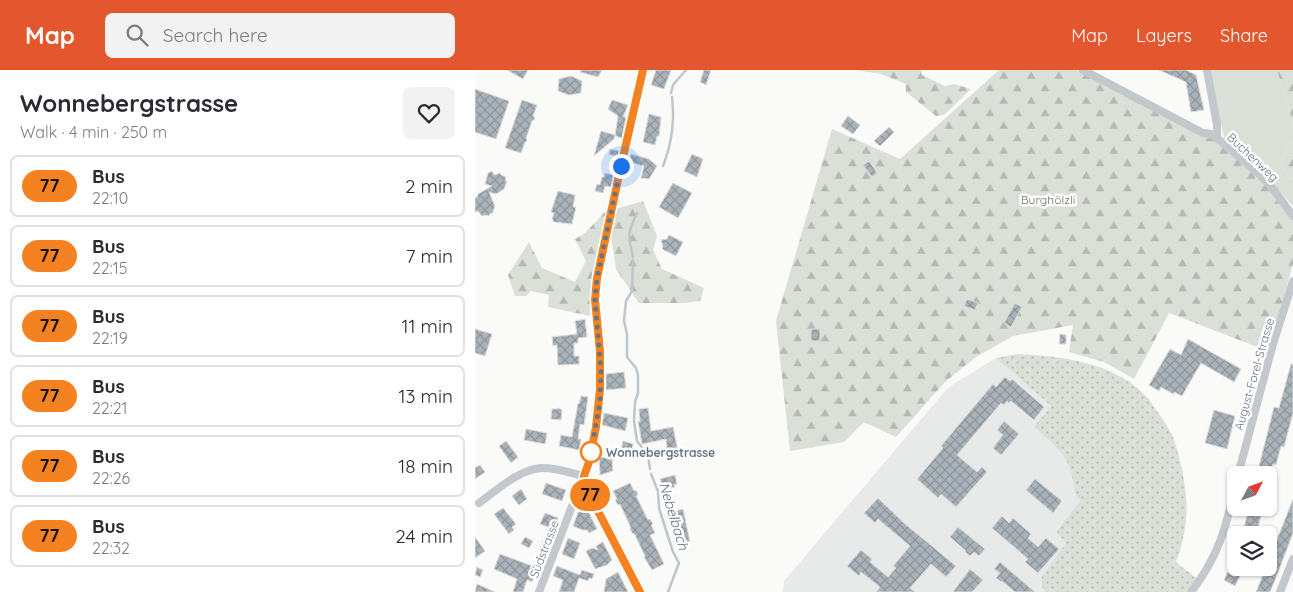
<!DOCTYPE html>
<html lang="en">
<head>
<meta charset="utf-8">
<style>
	body { margin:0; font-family:Quicksand,sans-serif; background:#f2f2f3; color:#2b2b33; height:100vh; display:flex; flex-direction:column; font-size:19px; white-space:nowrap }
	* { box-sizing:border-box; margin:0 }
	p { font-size:16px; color:#7c7c81 }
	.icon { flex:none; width:28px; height:28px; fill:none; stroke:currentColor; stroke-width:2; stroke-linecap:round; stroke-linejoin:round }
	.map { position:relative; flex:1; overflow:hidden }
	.sheet { display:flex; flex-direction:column; background:#fff; width:475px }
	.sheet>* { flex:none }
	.badge { padding:0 10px; border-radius:16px; font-size:18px; line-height:32px }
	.needle { width:32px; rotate:49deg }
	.buttons { position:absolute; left:752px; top:396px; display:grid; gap:10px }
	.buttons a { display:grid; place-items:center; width:50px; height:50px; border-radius:8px; background:#fff; box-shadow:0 1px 4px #0004; font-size:25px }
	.you { position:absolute; width:25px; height:25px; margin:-12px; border:4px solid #fff; border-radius:50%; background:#1a73e8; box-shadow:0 0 0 8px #1a73e833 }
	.map>.badge { position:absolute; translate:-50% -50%; box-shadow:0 0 0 2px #fff }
	.round { display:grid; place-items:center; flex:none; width:52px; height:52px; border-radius:8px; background:#f2f2f3 }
	.head { display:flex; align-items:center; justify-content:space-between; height:85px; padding:0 20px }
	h1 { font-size:24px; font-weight:800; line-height:38px }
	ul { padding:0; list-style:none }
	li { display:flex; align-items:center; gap:15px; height:62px; margin:0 10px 8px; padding:0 10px; border:2px solid #e1e1e2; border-radius:8px }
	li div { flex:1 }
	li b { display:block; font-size:19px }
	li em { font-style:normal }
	li .badge { min-width:55px; font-weight:700; text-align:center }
	header { display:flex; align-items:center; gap:30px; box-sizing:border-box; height:70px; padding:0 25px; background:#e4572e; color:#fff }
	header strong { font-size:24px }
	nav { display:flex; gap:28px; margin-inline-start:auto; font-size:18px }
	.search { width:350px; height:45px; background:#f2f2f3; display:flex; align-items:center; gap:12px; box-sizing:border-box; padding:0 18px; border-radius:8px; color:#7c7c81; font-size:19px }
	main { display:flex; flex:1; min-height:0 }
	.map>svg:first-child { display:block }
	.built { fill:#e8e9e9 }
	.grass { fill:#dadfd7 }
	.forest { fill:url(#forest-firs) }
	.garden { fill:url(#garden-dots) }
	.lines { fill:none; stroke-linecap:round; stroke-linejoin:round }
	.stream { stroke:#bbc7cb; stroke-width:2.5 }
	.building { fill:url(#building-cross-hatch); stroke:#dcdcda }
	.minor { stroke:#c3c8cc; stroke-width:8 }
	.line-casing { stroke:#fff; stroke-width:11 }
	.line { stroke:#f58220; stroke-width:8 }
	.walk { stroke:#657683; stroke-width:5; stroke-dasharray:0 9 }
	.stop-dot { fill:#fff; stroke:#f58220; stroke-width:2.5 }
	.labels { text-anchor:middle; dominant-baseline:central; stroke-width:5; stroke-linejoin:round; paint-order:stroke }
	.street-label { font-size:12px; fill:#657683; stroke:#fff }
	.park-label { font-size:12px; fill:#687a64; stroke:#fff }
	.stop-label { font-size:12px; font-weight:bold; fill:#657683; stroke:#fff; text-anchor:start }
	.water-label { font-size:14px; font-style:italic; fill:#60757c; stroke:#fff }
</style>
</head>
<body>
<header>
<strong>Map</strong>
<div class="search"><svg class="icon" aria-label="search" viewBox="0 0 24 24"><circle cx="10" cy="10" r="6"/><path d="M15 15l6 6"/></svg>Search here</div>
<nav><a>Map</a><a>Layers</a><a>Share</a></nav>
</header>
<main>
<section class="sheet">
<div class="head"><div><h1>Wonnebergstrasse</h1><p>Walk · 4 min · 250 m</p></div><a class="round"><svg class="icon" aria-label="heart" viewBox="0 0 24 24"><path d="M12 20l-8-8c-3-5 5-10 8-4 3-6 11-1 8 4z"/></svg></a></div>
<ul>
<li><span class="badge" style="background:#f58220;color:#111">77</span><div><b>Bus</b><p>22:10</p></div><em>2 min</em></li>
<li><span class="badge" style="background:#f58220;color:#111">77</span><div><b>Bus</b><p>22:15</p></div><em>7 min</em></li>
<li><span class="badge" style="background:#f58220;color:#111">77</span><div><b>Bus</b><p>22:19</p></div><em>11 min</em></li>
<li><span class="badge" style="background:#f58220;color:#111">77</span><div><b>Bus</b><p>22:21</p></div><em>13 min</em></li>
<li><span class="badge" style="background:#f58220;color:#111">77</span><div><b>Bus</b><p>22:26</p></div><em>18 min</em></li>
<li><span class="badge" style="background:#f58220;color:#111">77</span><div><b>Bus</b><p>22:32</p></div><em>24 min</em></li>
</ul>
</section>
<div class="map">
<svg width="818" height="522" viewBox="0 0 818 522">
	<defs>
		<pattern id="forest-firs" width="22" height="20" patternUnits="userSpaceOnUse" patternTransform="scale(1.25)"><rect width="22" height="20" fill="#dadfd7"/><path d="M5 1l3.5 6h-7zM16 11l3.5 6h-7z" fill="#b4b9b4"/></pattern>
		<pattern id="garden-dots" width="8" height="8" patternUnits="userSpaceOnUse" patternTransform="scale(1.25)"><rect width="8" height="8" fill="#dadfd7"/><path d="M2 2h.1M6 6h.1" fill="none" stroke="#b4b9b4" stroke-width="1.8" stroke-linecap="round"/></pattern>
		<pattern id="building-cross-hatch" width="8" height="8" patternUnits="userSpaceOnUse" patternTransform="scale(1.25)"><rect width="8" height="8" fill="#aab3b9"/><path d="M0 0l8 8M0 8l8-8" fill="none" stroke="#8e969c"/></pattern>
	</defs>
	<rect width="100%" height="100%" fill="#fafaf8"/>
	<!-- built -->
	<path class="built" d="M521,288L576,336L560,357L586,381L593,390L598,403L601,426L607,430L581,460L591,473L567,506V516L570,522H308L309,511L471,320L480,313Z"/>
	<!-- grass -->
	<path class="grass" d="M735,0H802L817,50L818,59V71L804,93L818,110V136L782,96L749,68L746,53H744Z"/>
	<!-- forest -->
	<g class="forest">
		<path d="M381,0H446L447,5L470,16L479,14L496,19L469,45L461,46L431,22V14L406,4Z"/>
		<path d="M524,0H602L731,67L736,68L779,104L797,122L818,149V194L793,281L694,243L659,309L629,292L594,282L598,255L538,266L501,287L470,312L421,367L389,352L369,372L315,381L301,251L357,59L425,89Z"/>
		<path d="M802,0H818V59L817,50Z"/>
		<path d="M818,71V110L804,93Z"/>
		<path d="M168,131L182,166L178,180L187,199L229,218L225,231L210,233H164L141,199L133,144L118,206L115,246L73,237L74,225L56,221L51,226H40L33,205L54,172L67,198L100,212L111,191L100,169L110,163L130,142Z"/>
	</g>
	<!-- garden -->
	<path class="garden" d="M542,284C585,286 638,292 670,325C675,330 679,337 683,343C691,353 698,365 701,376C703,382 704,389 706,395C714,431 714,457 701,492L721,508L711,522H570L567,516V506L591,473L581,461L606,430L601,426C595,386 589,383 559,357L576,336L521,288Z"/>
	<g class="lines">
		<!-- stream -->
		<g class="stream">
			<path d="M196,23L198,15L211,0"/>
			<path d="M188,96C197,73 200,52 197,27"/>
			<path d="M158,187C153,165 152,164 162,143"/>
			<path d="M158,191L157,221L151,231L149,251L152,264V287L161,298L163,305V323L160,332L159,351L162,371L173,385L175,399"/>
			<path d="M176,404L183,421L184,438L198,482L204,493L193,522"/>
		</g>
	</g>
	<!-- building -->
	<g class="building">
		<path d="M32,0H53L48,9Z"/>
		<path d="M106,0H127L123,7L105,2Z"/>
		<path d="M181,0H196L189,19L176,15Z"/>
		<path d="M229,0H236L231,15L225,12Z"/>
		<path d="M684,0H711L721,5L729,40L716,42L711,12Z"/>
		<path d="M96,6L107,11L106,23L94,25L83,21L84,9Z"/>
		<path d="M0,19L34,31L21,69L0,62Z"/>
		<path d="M47,30L62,35L58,46L60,49L57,51L51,68L52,71L50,72L46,83L30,78Z"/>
		<path d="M137,30L153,35L148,47H151L147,68L140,66L143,46L133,39Z"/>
		<path d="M174,44L186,47L184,66H182L180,75L168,72Z"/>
		<path d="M373,46L385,55L378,64L366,56Z"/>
		<path d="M414,57L419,62L405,76L399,71Z"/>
		<path d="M126,61L140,65L139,69L119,86Z"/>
		<path d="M135,79L144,81L142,87L134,84Z"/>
		<path d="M156,84L174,89L182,96L174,109L166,108L169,96L154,92Z"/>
		<path d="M217,84L228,89L222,107L209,101Z"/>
		<path d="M394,91L402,103L397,107L388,95Z"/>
		<path d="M17,101L19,105L25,103L26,105L31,107L30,111H32L29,119L21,124L14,122L20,136L17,144L15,143L14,146L9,145L7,146L3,141L0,142V127L2,128L3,124L17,116L10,114L13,103Z"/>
		<path d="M130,103L138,105L136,117L130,116L128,123L120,121L122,114L125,115L127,107H129Z"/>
		<path d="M198,113L217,123L203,148L184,137Z"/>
		<path d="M83,121L100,125L98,137H101L97,154L79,152L77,149L79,143L76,142Z"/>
		<path d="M194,165L208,172L201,186L187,179L188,176L186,170L192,169Z"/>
		<path d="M492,229L503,233L500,240L489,236Z"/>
		<path d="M540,233L547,237L536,257L529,253Z"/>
		<path d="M110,249L112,267L103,268V273H99V286H104V294L83,295L82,275L78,276L77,267L102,264L100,251Z"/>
		<path d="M0,259L17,264L10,286L0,283Z"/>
		<rect x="336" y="259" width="9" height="12"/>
		<path d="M585,264L591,265V274H584Z"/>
		<path d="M713,269L766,299L759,312L726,293L707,326L699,322L698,324L686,317L684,321L674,315L695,279L706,285Z"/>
		<path d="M816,294H818V343L809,377L806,376L801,395L798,394L796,399L784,396L799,337L804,338Z"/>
		<path d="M149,302L151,318L131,320V304Z"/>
		<path d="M530,307L535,311L537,309L569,337L559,350L536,331L534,333L532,331L529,335L526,333L482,385L502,402L507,397L512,402L481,437L466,424L463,428L442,409L468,378L466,376L518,314L521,317Z"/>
		<path d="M106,326L113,327L109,355L105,354L103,369H106L104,380L84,376L86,365L97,367L103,333L104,334Z"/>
		<path d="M84,338L87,340L86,350L76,349L77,339H81Z"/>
		<path d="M173,338L176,361L198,357L203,381H201V385L193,387L191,369L167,374L163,351L165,352L164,339Z"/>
		<path d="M739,340L760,346L752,379L730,373Z"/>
		<path d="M129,343L153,348L150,361L127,355Z"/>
		<path d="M529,351L544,364L526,385L518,378L528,365L522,360Z"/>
		<path d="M51,359L72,363L70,374L49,370Z"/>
		<path d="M31,371L43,387L36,393L24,376Z"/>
		<path d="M148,371L158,374L157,382L146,381Z"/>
		<path d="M124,387L137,389L138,401L125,405Z"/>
		<path d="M5,395L10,402L0,409V398Z"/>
		<path d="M200,405L202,414L199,415L200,417L192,419V417L188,418L185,409Z"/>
		<path d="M560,409L587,431L578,443L551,420Z"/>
		<path d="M71,413L91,420L87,431L67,424Z"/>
		<path d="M155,413L159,421L161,420L163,425L161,426L173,450L175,449L178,454L176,455L180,463L175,465L189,494L177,500L169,487L170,486L159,463L158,464L155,459L156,458L145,434L143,435L140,430L142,429L138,421Z"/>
		<path d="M46,419L52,429L44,435L37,426Z"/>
		<path d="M403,428L429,453L481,496L471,507L456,494L435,518L440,522H401L405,517L386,502L384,506L372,496L386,480L397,489L395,492L413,507L421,498L418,496L435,476L403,449L400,453L389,443Z"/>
		<path d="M818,429V463L802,505L795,522H781L790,500L794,502V490Z"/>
		<path d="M28,438L41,454L37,457L39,460L34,464L19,444Z"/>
		<path d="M773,438H794L792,445L787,443L782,460L769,457L774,439Z"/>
		<path d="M112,439L122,459L114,463L112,460H107L98,456L104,440Z"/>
		<path d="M208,439L215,472L208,473L200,441Z"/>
		<path d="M70,443L83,448L78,459L65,454Z"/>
		<path d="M527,446L534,453L538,448L556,464L553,468L563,477L571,468L584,479L563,503L550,492L553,489L517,458Z"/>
		<path d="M483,457L510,479L504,486L499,482L495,486L490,482L491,481L475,467Z"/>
		<path d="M0,467L10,481L0,488Z"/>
		<path d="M50,467L58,471L54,478L46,474Z"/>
		<path d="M93,468L105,473L99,489L87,484Z"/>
		<path d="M68,470L76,474L72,483L64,480Z"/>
		<path d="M128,472L137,490L132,495L120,499L111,481L117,478L123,480L121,476Z"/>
		<path d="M25,484L63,498L57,512L52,510L48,522H38L42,509L19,499Z"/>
		<path d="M761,484V498H769L760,516L749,510Z"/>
		<path d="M525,492L560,522H540L527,511L526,512L521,508L525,503L519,499Z"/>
		<path d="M82,496L105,505L107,500L119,504L117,509L114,508L113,511L104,508L99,522H84L88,510L78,506Z"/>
		<path d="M2,497L8,500L5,507L0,505Z"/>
		<path d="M495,499L508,510L497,522H478Z"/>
		<path d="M143,502L153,522H129L131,509Z"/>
		<path d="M2,514L20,522H0Z"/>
	</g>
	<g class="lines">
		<!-- minor -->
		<g class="minor">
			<path d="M608,0L728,63L736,64L742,68L783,103L796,116L818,146"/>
			<path d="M732,0L742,55V68"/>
			<path d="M763,405L798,274L818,211"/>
			<path d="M4,433C22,420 43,400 66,398C80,397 95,403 109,406"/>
			<path d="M64,522L97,436L113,422"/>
			<path d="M165,522L111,418L109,406L116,382L125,332V281L120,230L123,208L146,96L168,0"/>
			<path d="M716,522C744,486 751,457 761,414"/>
			<path d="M805,522L818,489"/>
		</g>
	</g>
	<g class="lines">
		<!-- line casing -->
		<g class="line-casing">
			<path id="line" d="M165,522L111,418L109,406L114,392L121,357L125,319V281L120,230L122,208L146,96L168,0"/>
		</g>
		<!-- line -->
		<use href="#line" class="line"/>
		<!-- walk -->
		<path class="walk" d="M116,382L125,332L126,302L120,230L122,208L146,96"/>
	</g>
	<!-- markers -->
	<circle class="stop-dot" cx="116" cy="382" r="10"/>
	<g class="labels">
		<!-- street labels -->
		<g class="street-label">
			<text transform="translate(778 87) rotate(43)">Buchenweg</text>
			<text transform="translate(779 304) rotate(-74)">August-Forel-Strasse</text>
			<text transform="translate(69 479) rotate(-69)">Südstrasse</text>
		</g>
		<!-- park labels -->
		<g class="park-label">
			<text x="573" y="129">Burghölzli</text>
		</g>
		<!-- stop labels -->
		<g class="stop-label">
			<text x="131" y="382">Wonnebergstrasse</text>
		</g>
		<!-- water labels -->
		<g class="water-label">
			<text transform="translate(199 446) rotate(73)">Nebelbach</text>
		</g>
	</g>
</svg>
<div class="buttons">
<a><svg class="needle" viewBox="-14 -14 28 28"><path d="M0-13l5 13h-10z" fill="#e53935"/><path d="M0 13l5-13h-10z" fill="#7c7c81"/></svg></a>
<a><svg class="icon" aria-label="layers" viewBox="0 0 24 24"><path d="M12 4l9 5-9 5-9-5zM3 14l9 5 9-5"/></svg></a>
</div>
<div class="you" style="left:146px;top:96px"></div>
<b class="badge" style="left:115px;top:425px;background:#f58220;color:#111">77</b>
</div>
</main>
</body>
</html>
